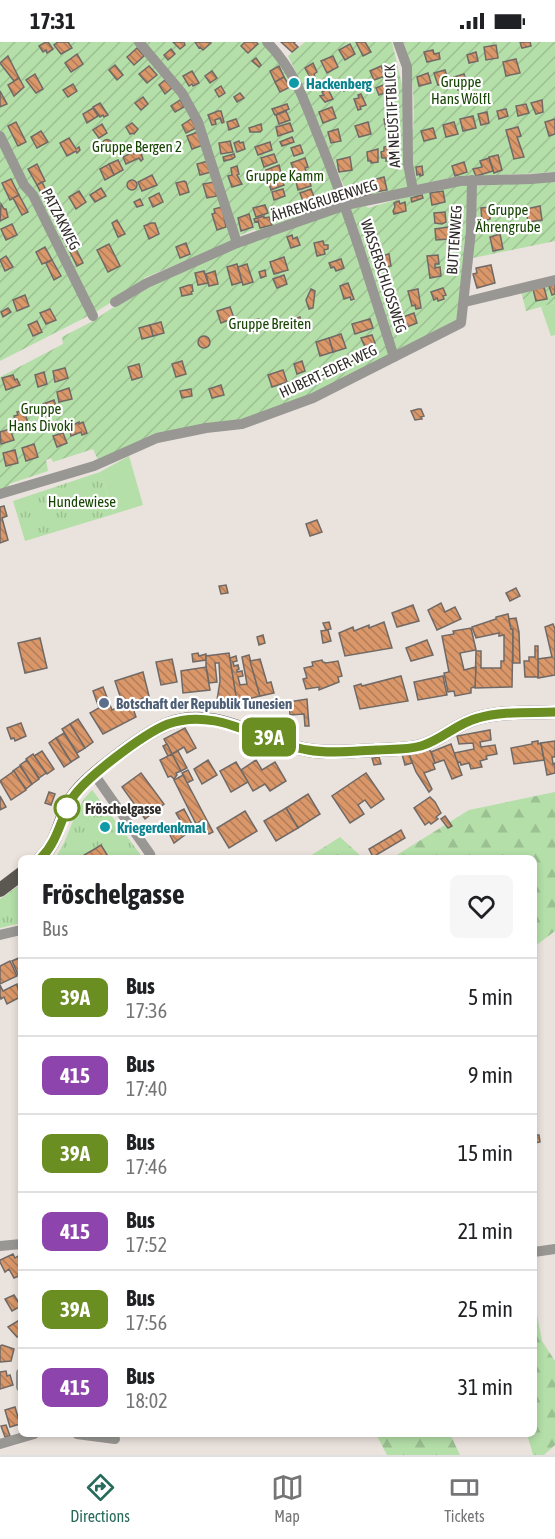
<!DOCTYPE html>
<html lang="en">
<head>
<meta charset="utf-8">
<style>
	body { margin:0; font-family:"Asap Condensed",sans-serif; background:#f6f6f6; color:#202124; height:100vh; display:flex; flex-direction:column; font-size:22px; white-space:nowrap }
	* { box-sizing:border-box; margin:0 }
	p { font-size:20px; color:#757577 }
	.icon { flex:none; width:33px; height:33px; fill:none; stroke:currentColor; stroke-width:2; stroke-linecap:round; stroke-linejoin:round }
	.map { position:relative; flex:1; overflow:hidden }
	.details { position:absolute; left:18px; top:813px; width:519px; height:582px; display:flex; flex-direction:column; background:#fff; border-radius:9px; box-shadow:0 3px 9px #0003 }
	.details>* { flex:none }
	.badge { padding:0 12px; border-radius:9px; font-size:21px; line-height:39px }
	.map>.badge { position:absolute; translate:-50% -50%; box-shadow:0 0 0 3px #fff }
	.round { display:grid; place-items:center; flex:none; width:63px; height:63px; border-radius:9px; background:#f6f6f6 }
	.headline { display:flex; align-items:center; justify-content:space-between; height:102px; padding:0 24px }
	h1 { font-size:28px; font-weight:700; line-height:45px }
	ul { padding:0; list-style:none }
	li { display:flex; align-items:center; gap:18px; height:78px; padding:0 24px; border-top:2px solid #e0e0e0 }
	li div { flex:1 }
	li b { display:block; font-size:22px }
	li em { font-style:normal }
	li .badge { min-width:66px; font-weight:700; text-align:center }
	.status { display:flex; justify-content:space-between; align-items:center; height:42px; padding:0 30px; background:#fff; direction:ltr }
	.status svg { height:16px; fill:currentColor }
	.tabs { display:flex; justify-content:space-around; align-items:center; height:84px; border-top:2px solid #e0e0e0; background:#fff; font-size:16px; color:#757577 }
	.tabs a { display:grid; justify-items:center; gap:3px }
	.tabs .active { color:#286a5b }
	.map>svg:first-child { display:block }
	.grass { fill:#b4dfa8 }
	.forest { fill:url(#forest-firs) }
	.park { fill:url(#park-tufts) }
	.garden { fill:url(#garden-furrows) }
	.water { fill:#77d7f7 }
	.building { fill:url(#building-back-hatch); stroke:#706965; stroke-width:1.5 }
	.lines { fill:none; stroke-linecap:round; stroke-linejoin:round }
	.minor { stroke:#989793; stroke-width:10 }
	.major { stroke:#5b5852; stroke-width:14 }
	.line-casing { stroke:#fff; stroke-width:14 }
	.line { stroke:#6b8e23; stroke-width:9 }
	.culture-dot { fill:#0f9aa8; stroke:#fff; stroke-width:2 }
	.service-dot { fill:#5c6f8a; stroke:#fff; stroke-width:2 }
	.stop-dot { fill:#fff; stroke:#6b8e23; stroke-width:3 }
	.labels { text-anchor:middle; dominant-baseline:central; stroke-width:4.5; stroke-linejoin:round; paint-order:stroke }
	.park-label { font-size:15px; fill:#164402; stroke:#fff }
	.culture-label { font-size:15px; font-weight:bold; fill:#0d838f; stroke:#fff; text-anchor:start }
	.street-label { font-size:15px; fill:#2f2c2a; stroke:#fff }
	.service-label { font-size:15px; font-weight:bold; fill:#4e5e75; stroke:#fff; text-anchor:start }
	.stop-label { font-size:15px; font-weight:bold; fill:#2f2c2a; stroke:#fff; text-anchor:start }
</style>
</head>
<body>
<div class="status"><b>17:31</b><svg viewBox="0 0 49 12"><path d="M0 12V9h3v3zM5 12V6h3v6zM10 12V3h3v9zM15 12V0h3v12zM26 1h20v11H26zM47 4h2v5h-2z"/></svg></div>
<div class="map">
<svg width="555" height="1413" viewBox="0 0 555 1413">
	<defs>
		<pattern id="forest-firs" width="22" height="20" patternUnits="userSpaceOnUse" patternTransform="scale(1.5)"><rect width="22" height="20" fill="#b4dfa8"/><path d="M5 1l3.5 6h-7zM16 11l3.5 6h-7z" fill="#9bc091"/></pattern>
		<pattern id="park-tufts" width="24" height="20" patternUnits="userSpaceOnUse" patternTransform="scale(1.5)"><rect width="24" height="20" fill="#b4dfa8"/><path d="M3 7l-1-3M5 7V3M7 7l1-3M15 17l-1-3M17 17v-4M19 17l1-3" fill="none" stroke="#9bc091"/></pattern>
		<pattern id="garden-furrows" width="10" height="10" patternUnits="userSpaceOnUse" patternTransform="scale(1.5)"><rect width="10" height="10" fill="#b4dfa8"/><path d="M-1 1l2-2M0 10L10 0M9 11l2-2" fill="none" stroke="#9bc091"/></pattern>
		<pattern id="building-back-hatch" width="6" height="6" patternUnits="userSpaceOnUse" patternTransform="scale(1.5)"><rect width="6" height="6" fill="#da986a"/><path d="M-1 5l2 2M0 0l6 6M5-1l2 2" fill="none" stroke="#b17c57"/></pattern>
	</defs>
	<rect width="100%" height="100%" fill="#eae2dd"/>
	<!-- grass -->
	<g class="grass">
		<path d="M555,261V293L551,294L541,265Z"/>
		<path d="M129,414L143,463L114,472L100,430Z"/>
	</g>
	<!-- forest -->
	<g class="forest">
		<path d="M555,750V889L534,905V816H392L469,768Z"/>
		<path d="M340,795L363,816H307Z"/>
		<path d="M534,1257L542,1299L555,1319V1403L544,1413H533L527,1392H534Z"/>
		<path d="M376,1392H450L460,1413H387Z"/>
	</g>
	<!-- park -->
	<g class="park">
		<path d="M100,430L114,472L25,499L13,459Z"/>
		<path d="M92,748L93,749L143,816H55C71,795 72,767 92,748Z"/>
		<path d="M21,842V881L0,886V857Z"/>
	</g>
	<!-- garden -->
	<g class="garden">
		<path d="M0,0H262L278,17L297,50L340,162L257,191L255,187L238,194V197L144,236L145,239L94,271L0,319Z"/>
		<path d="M305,0H392L413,90C415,60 413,28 404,0H555V130L449,136L353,158L348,154L304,47L288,14Z"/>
		<path d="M555,139V199L473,216L475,144Z"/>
		<path d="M466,142L468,144V182L458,277L329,347L238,379L208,384L98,418L93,407L53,420L51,416L46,418L48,429L9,442L10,446L0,448V335L63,302L62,295L93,279L139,248L228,208L340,169L366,164L368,166L430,148Z"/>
		<path d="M555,237V261L526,269L521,249Z"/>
	</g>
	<!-- water -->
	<path class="water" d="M317,332L320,336L319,341L309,347L305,346L304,338Z"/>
	<!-- building -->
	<g class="building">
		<path d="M46,0H48L53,7L47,11L46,8L43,10L39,4Z"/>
		<path d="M58,0H68L72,6L61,12L54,3Z"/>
		<path d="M173,0H184L185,3L180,7Z"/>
		<path d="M195,0H210L211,1L203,8L200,5L199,6Z"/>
		<path d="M245,0H256L258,2L248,11L241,4Z"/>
		<path d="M281,0H295L294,1L298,5L292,10Z"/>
		<path d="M356,0H365L371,10L363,14Z"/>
		<path d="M520,0H530L531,4L522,6Z"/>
		<path d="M350,2L355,12L345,18L339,8Z"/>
		<path d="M496,3L498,16L486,18L484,5Z"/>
		<path d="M137,6L144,14L134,23L127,15Z"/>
		<path d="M171,7L175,12L168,18L164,13Z"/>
		<path d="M433,8L434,12L439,11L440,17L427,20L424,10Z"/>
		<path d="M476,10L478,19L469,21L467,13Z"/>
		<path d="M77,12L83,22L71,30L65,21Z"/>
		<path d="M8,14L19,36L14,39L0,21Z"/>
		<path d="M333,14L338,25L327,31L321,19Z"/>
		<path d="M256,16L261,23L259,25L252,19Z"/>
		<path d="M516,17L520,31L506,34L503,20Z"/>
		<path d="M313,21L317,30L314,32L315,35L311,37L305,26Z"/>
		<path d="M115,23L123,33L117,38L109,28Z"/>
		<path d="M149,24L157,33L147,41L139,32Z"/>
		<path d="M279,24L284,35L275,40L270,29Z"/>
		<path d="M381,24L385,34L374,38L370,29Z"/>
		<path d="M445,28L448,37L446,38L447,41L438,43L434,31Z"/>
		<path d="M192,29L199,41L193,44L192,42L189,44L183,34Z"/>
		<path d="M212,29L217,36L210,41L205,34Z"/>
		<path d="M428,31L431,41L419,44L417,35Z"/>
		<path d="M35,32L43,47L36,51L26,38Z"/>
		<path d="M464,32L468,44L458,48L454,35Z"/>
		<path d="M284,35L290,45L280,50L275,40Z"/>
		<path d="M19,36L24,45L14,54L8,43Z"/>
		<path d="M349,36L353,45L344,49L341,40Z"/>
		<path d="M165,38L172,46L165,52L159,43Z"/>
		<path d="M73,42L77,49L68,55L63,48Z"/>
		<path d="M386,42L389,49L379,53L376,46Z"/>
		<path d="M221,44L225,51L219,55L215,48Z"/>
		<path d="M328,47L333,57L325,60L320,54L324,53L322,50Z"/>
		<path d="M0,49L7,62L0,65Z"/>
		<path d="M240,51L244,56L237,60L234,55Z"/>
		<path d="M361,52L366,63L360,65L361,67L358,68L354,57L359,56L358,53Z"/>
		<path d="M143,55L148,62L141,68L135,61Z"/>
		<path d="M180,58L184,65L175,70L171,64Z"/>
		<path d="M542,58L543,70L536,72L531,61Z"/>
		<path d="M100,61L108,73L104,75L103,73L100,75L93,65Z"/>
		<path d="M287,62L289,67L275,73L272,67Z"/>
		<path d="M526,62L529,71L518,74L516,64Z"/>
		<path d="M332,65L336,76L323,81L319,70Z"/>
		<path d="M93,66L98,74L87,81L83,72Z"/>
		<path d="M506,67L508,74L499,77L497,69Z"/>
		<path d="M218,69H221L224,80L222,81L220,76L215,78L216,82L212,83L208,73Z"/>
		<path d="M286,69L290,78L279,82L276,73Z"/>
		<path d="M487,70L489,81L481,83L478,72Z"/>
		<path d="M473,74L476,86L463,89L460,77Z"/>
		<path d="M395,75L397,86L386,88L384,77Z"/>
		<path d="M191,77L196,86L186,91L182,83Z"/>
		<path d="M236,77L239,84L229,88L227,80Z"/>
		<path d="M555,77V92L549,94L545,80Z"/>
		<path d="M16,80L26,100L18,104L8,84Z"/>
		<path d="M368,80L371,92L359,95L355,84Z"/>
		<path d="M454,80L458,92L446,95L443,83Z"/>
		<path d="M132,81L138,87L134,92L133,91L130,92L126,85Z"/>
		<path d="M290,81L293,89L278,94L276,85Z"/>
		<path d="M102,82L107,91L99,96L93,88Z"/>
		<path d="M261,82L262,88L260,90H250L249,86Z"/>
		<path d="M518,85L521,94L517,95L524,115L514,117L506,88Z"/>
		<path d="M433,86L436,96L424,99L421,89Z"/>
		<path d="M338,87L341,99L331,101L328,90Z"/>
		<path d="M41,89L48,100L37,106L31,95Z"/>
		<path d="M198,90L203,103L192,107L187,94Z"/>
		<path d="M292,95L294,100L282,104L280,100Z"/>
		<path d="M69,96L76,107L79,105L80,108L77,111L76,109L67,114L60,101Z"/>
		<circle cx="107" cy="102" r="4.5"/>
		<path d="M230,99L233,110L221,112L219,101Z"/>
		<path d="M239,99L240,101L243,100L245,107L237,110L234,101Z"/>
		<path d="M270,100L272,108L258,113L255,105Z"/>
		<path d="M300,103L303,111L294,114L291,106Z"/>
		<path d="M393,103L396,117L386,119V116H382L381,110L384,109V105Z"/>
		<path d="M139,105L143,117L141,119L139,116L126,122L123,115L133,110L134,112L136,110L134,107Z"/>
		<path d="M378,107V120L371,121V119H368L367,110Z"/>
		<path d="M234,112L235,115L232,117L224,119L223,115Z"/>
		<path d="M274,112L277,120L264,125L261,116Z"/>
		<path d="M498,113L502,128L494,131L489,115Z"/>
		<path d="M350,115L352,128L339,130L337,118Z"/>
		<path d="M305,116L308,125L305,126L307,132L297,136L291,121Z"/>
		<path d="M489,116L493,129L476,134L473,127L482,125L480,119Z"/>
		<path d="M118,118L123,128L114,133L109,122Z"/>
		<path d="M208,119L211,130L200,133L197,122Z"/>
		<path d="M464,120L467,130L455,134L452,124Z"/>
		<path d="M37,122L45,139L37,143L28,127Z"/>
		<path d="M109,122L114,133L105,138L100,127Z"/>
		<path d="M279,123L281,131L268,136L266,128Z"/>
		<path d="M237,124L239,132L237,133L242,142L232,145L228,134L232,133L231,126Z"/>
		<path d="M422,124L423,133L420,134V132L417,133L416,125Z"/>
		<path d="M152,133L157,143L142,149L138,140Z"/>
		<path d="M280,134L284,143L271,148L268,138Z"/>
		<path d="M384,135L387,148L376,150L373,138Z"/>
		<path d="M309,136L311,144L298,148L296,140Z"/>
		<path d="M11,137L19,153L10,158L2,141Z"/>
		<circle cx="132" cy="143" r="5"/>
		<path d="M184,139L186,140L189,150L180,153L176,141Z"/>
		<path d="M368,139L371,152L355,156L352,143Z"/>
		<path d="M42,140L50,156L45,159L37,143Z"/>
		<path d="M214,140L217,154L207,156L203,142Z"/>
		<path d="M101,146L106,154L95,160L90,153Z"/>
		<path d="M283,147L285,154L274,158L272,150Z"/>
		<path d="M311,147L314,155L303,159L300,151Z"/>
		<path d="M79,149L86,160L76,167L69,155Z"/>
		<path d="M443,149L445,160L432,163L430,151Z"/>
		<path d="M159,151L163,160L153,165L149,156Z"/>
		<path d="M19,153L28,170L22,173L13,156Z"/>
		<path d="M422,153L423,156L412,160L411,156Z"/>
		<path d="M140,157L143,163L137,165L134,160Z"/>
		<path d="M313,159L316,167L303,172L300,164Z"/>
		<path d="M399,159L400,162L405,160L406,169L394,172L393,169L395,165L394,161Z"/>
		<path d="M1,162L4,167H6L8,175L0,179Z"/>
		<path d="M265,163L268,171L256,175L253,166Z"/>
		<path d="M540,164L542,178L528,180L526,167Z"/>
		<path d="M222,165L226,185L217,188L212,172L215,171L214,167Z"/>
		<path d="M490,165V177L482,180L481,166Z"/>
		<path d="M445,170L446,180L442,182L435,181L434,171Z"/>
		<path d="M249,172L253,185L241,189L238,176Z"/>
		<path d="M264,174V176L269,175L272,183L260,186L258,179L255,180L254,177Z"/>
		<path d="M117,178L125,192L118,195L112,181Z"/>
		<path d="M151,181H155L159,192L149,197L144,184Z"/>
		<path d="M12,182L17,193L6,198L1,187Z"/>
		<path d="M448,185L449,197L436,198L435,187Z"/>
		<path d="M71,190L78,204L69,208L62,195Z"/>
		<path d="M500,192L503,207L493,209L490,195Z"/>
		<path d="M292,193L293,197L297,195L300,203L291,206L287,195Z"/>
		<path d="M375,193L379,207L370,210L365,196Z"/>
		<path d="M323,199L324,203H328V207L324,208L325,212L317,214L314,201Z"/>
		<path d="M186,201L190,212L180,216L176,205Z"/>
		<path d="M109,202L120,224L108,230L97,208Z"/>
		<path d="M45,205L52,218L42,222L36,210Z"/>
		<path d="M75,205L83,221L77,224L69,208Z"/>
		<path d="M389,212L391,224L376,227L374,216Z"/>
		<path d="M438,213L439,222H435V226L440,225L441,234L430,236L427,214Z"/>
		<path d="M6,214L13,225L5,229L0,218Z"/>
		<path d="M284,215L288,228L274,232L270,220Z"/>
		<path d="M341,217L344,226L336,229L334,225L331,226L329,221Z"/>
		<path d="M52,218L61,234L54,238L46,221Z"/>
		<path d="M237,222L242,240L232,243L227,225Z"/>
		<path d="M247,222L253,240L243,243L238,225Z"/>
		<path d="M491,223L495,241L477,246L473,232L477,231L476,226Z"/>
		<path d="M265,228L266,234L261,236L259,230Z"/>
		<path d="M204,229L208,241L198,243L195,231Z"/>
		<path d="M215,229L218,242L209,244L206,232Z"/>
		<path d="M284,233L287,242L277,246L273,237Z"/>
		<path d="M348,241L354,257L351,258L350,255L344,257L340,244Z"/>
		<path d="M555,242V252L552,253L549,244Z"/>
		<path d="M189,243H192L193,249L191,250L192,252L182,254L180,246Z"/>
		<path d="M544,245L547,257L536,259L533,247Z"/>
		<path d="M443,246L446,253L443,254L444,257L438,259L437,256L434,258L431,250Z"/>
		<path d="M311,247L315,249L313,266L309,267L306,258Z"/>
		<path d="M418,247L421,266L416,267L415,263L412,264L408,249Z"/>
		<path d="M25,253L29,264L17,269L13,258Z"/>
		<path d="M230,265L234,276L221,281L217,269Z"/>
		<path d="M8,266L11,270L3,275L1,270Z"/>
		<path d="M50,267L56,278L46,282L40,271Z"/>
		<path d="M414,271L417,281L407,285L403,275Z"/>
		<path d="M300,275L302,282L289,287L287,279Z"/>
		<path d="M259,277L262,287L253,289L250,279Z"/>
		<path d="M370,277L373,286L355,292L352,282Z"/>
		<path d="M37,279L42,290L33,294L28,283Z"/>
		<path d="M161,280L164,291L153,294L150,283Z"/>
		<path d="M150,283L153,294L142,297L139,286Z"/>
		<path d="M341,292L346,306L333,310L329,296Z"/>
		<path d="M372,293L375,301L365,305L361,296Z"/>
		<circle cx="204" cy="300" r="6"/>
		<path d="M329,296L333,310L320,314L316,300Z"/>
		<path d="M182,319L186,332L176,335L172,322Z"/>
		<path d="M302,319L305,329L297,332L294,322Z"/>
		<path d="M139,322L142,335L132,338L128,325Z"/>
		<path d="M65,326L68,336L55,340L53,329Z"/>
		<path d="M283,328L287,340L272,345L268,333Z"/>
		<path d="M44,330L47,342L38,345L35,333Z"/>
		<path d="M13,333L15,338L17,337L20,343L6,348L2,336Z"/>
		<path d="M221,343L224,353L212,356L209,347Z"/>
		<path d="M69,346L72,357L59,360L57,350Z"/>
		<path d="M191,347L192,354L182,356L180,349Z"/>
		<path d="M54,358L58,371L47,374L43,362Z"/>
		<path d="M418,367H421L424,374L421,375L422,377L415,378L411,369Z"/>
		<path d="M24,368L29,384L18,387L14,374L18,373L17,370Z"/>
		<path d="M79,380V382L83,380L87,391L82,393L81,390L71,394L69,385Z"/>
		<path d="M10,387L14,398L1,402L0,390Z"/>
		<path d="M63,391L67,401L57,405L53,394Z"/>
		<path d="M34,402L38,415L26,419L22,406Z"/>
		<path d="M15,408L18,421L6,424L3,411Z"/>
		<path d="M4,464L7,474L2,476L8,498L0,501V465Z"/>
		<path d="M317,478L322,490L310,494L306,482Z"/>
		<path d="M226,543L228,551L221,552L219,544Z"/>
		<path d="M516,546L520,554L510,559L506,551Z"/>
		<path d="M441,561L445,570L455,565L461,577L437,588L428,568Z"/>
		<path d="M413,563L419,579L397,585L392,571Z"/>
		<path d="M508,572L511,587H513L512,645L475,646L476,609H481V626H501V619H504V593L499,594V591L476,596L472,585L496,577V575Z"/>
		<path d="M516,576L519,590L520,621H513V587H511L509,577Z"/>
		<path d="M329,580L331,587L326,588L323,581Z"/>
		<path d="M384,580L392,606L345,614L339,591L353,585L354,589L369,583V586Z"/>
		<path d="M553,582L555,587V633L538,636V617L552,615L545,585Z"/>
		<path d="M471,586L476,608L460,611L464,628L476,625L475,645L471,646V651L455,654L454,649L448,650L444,631L449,630L442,594L454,592L453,589Z"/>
		<path d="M328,588L331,599L323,601L321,589Z"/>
		<path d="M263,593L265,601L259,603L257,595Z"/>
		<path d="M40,596L47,626L25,631L18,601Z"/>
		<path d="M427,598L433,613L411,619L406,606Z"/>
		<path d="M535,604H538V635H525L524,619H529V615H535Z"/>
		<path d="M198,611L199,614L206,612V618L193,620L192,612Z"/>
		<path d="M229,611L234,640L237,660L217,658L220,639L219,621H215L217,640L209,641L206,625V614Z"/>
		<path d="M249,613L260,654L237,660L230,616L236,614L237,619L233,620L234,624L238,623L239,627L237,628V630L242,629L243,634L238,635L240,643L247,642L242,615Z"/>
		<path d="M172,617L177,640L161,643L156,620Z"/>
		<path d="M260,617L267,641L271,640L274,651L260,654L250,619Z"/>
		<path d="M322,618L323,620L326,621L338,619L342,634L338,635L339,640L319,648V645L306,647L303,637L307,636L304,626L313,624L312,620Z"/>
		<path d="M206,625L210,648L183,651L181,629Z"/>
		<path d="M143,630L149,654L131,661L136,675L103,692L90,671L99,666L93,649L103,645L112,668L123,663L115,639Z"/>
		<path d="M401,634L408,659L360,667L354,644L361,642L362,644Z"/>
		<path d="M443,634L447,653L418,658L414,640Z"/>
		<path d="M307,657L309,684H305L304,672L290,673L289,660Z"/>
		<path d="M78,677L93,700L85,706L70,682Z"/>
		<path d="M21,681L26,694L15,699L14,696L11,697L7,686Z"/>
		<path d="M70,682L85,706L77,711L62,687Z"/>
		<path d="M185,686L196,706L187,711L184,705L172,712L164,697Z"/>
		<path d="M490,688L491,698L480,700L481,705L495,703L497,712L486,714L487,717L480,719L482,725L471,727L469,721L461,723L460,720L457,721L454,711L474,707L473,701L459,702L457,694Z"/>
		<path d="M64,691L79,715L71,720L56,696Z"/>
		<path d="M56,696L71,720L64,725L49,701Z"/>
		<path d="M538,699V702L541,701L544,718L514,722L511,706L532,702V700Z"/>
		<path d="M555,699V715H552L553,722L555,721V731L547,733L541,701Z"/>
		<path d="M167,702L172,712L168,714L163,704Z"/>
		<path d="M451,702L462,733L452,737L444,718L435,721L431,710Z"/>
		<path d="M430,708L435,721L433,722L435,727L424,731L432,747L429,750L416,730L409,712Z"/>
		<path d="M42,709L54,727L47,732L34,714Z"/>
		<path d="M178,709L187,726L181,729L172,712Z"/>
		<path d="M33,712L46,731L39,736L26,717Z"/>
		<path d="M172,712L181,729L176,731L177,733L174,737L171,734L168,735L160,718Z"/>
		<path d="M402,712H409L412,721L405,723Z"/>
		<path d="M379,715L381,722L374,723L372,716Z"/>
		<path d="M27,718L39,737L32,742L20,723Z"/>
		<path d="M208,718L217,733L202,742L194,727Z"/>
		<path d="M256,718L262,728L275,720L286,739L270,749L265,742L253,749L241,728Z"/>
		<path d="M236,720L248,740L231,750L220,729Z"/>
		<path d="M20,724L32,742L26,747L13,729Z"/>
		<path d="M188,728L193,738L187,741L182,731Z"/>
		<path d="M14,729L26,748L11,758L0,739Z"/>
		<path d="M141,731L164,762L145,777L122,745Z"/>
		<path d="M366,731L384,757L371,766L365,758L358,763L364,772L350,781L332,754Z"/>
		<path d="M183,733L213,790L209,792L202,778L196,782L174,738Z"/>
		<path d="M49,750L55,752L51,763L45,761Z"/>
		<path d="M308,752L320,772L298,786L286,766Z"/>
		<path d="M0,754L6,765L0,768Z"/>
		<path d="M430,755L435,760L441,771L436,775L438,777L431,782L429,780L425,783L414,766Z"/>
		<path d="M286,766L298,786L276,799L264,779Z"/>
		<path d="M184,767L194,786L174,801L170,793L183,783L176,771Z"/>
		<path d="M245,769L257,789L229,806L217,786Z"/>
		<path d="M445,774L452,784L448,786L441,777Z"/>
		<path d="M401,788L405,796L373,815L369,807Z"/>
		<path d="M101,803L109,816H79L93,808Z"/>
		<path d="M21,915V939L12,919Z"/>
		<path d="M10,919L17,934L0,942V924Z"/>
		<path d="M17,942L20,955L7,962L4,955L1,957L0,954V943L3,949Z"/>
		<path d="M534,1093H539L540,1100L534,1101Z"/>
		<path d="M13,1212L15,1216L18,1214L21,1219V1233L14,1236L9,1227L5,1230L0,1220V1218Z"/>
		<path d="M14,1253L21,1264L12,1269L5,1257Z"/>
		<path d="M21,1277V1292L17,1295L8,1285Z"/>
		<path d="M2,1303L14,1307L11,1319L0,1320V1304Z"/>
		<path d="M6,1329L7,1334L10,1333L13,1343L0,1347V1330Z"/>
		<path d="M15,1365L20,1382L10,1385L5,1368Z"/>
		<path d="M6,1383L10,1394L5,1395L1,1384Z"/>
	</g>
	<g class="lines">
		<!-- minor -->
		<g class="minor">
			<path d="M139,0L182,51L198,80L237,201"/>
			<path d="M267,0C297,31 305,62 321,101C349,171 371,243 394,315"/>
			<path d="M398,0L407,25L408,122L413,148"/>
			<path d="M0,94L24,143L33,153L93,274"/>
			<path d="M115,260L147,241L237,201L346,163L460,139L531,137L555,135"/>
			<path d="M465,260L555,238"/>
			<path d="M0,452L94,424L157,396L206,386L242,382L313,356L461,281L471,189L472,138"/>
			<path d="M94,732L150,812L151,816"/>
			<path d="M0,893L21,888"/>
			<path d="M0,1204L21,1202"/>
			<path d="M534,1210L555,1207"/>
			<path d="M21,1331V1345"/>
			<path d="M77,1392L115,1397"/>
			<path d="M0,1402L34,1392"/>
		</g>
		<!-- major -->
		<g class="major">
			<path d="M41,816C60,797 59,776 72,756C85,735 145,691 168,682C218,663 262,701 308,708C330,712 354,709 376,708C391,707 407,708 421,704C442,698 457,681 478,676C502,669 530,671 555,670"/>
			<path d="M0,848L21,832"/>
		</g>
	</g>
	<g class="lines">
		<!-- line casing -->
		<g class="line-casing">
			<path id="line" d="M41,816C57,800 60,780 70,760C81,738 145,691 168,682C218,664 261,701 308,708C330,712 354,709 376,708C391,707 407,708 421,704C442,698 457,681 478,676C502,669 530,671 555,670"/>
		</g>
		<!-- line -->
		<use href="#line" class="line"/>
	</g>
	<!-- markers -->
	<g class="culture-dot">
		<circle cx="294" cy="41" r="6"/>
		<circle cx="105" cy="785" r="6"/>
	</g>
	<circle class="service-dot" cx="104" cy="661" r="6"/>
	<circle class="stop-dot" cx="67" cy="766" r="12"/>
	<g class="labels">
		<!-- park labels -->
		<g class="park-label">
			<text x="461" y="39">Gruppe<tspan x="461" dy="17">Hans Wölfl</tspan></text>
			<text x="137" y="104">Gruppe Bergen 2</text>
			<text x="285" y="133">Gruppe Kamm</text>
			<text x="508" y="167">Gruppe<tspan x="508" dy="17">Ährengrube</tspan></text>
			<text x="270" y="281">Gruppe Breiten</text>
			<text x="41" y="366">Gruppe<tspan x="41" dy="17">Hans Divoki</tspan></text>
			<text x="82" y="459">Hundewiese</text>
		</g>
		<!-- culture labels -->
		<g class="culture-label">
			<text x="306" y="41">Hackenberg</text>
			<text x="117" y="785">Kriegerdenkmal</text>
		</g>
		<!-- street labels -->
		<g class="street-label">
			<text transform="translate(392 74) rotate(-93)">AM NEUSTIFTBLICK</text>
			<text transform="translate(324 158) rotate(-17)">ÄHRENGRUBENWEG</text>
			<text transform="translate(61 177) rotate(63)">PATZAKWEG</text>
			<text transform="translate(454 198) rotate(-86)">BUTTENWEG</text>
			<text transform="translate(384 234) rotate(72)">WASSERSCHLOSSWEG</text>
			<text transform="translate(328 329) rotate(-25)">HUBERT-EDER-WEG</text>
		</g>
		<!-- service labels -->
		<g class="service-label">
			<text x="116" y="661">Botschaft der Republik Tunesien</text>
		</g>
		<!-- stop labels -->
		<g class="stop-label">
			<text x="85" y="766">Fröschelgasse</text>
		</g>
	</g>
</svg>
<b class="badge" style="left:269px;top:695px;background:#6b8e23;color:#fff">39A</b>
<section class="details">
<div class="headline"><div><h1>Fröschelgasse</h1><p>Bus</p></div><a class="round"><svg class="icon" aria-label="heart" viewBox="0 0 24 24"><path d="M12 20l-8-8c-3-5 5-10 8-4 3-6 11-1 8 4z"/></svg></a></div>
<ul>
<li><span class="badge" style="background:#6b8e23;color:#fff">39A</span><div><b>Bus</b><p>17:36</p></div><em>5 min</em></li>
<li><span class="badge" style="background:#8e44ad;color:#fff">415</span><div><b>Bus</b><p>17:40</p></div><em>9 min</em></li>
<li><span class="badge" style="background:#6b8e23;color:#fff">39A</span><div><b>Bus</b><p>17:46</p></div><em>15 min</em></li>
<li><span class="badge" style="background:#8e44ad;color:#fff">415</span><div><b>Bus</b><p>17:52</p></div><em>21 min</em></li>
<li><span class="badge" style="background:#6b8e23;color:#fff">39A</span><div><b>Bus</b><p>17:56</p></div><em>25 min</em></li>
<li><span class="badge" style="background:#8e44ad;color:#fff">415</span><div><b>Bus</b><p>18:02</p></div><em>31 min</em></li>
</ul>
</section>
</div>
<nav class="tabs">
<a class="active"><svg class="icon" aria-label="directions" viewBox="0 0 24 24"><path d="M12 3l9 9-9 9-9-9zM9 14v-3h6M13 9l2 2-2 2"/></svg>Directions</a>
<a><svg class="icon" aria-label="map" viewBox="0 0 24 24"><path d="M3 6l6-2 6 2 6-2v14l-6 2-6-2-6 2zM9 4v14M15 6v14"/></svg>Map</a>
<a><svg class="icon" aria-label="tickets" viewBox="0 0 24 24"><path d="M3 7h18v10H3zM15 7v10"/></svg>Tickets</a>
</nav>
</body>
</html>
